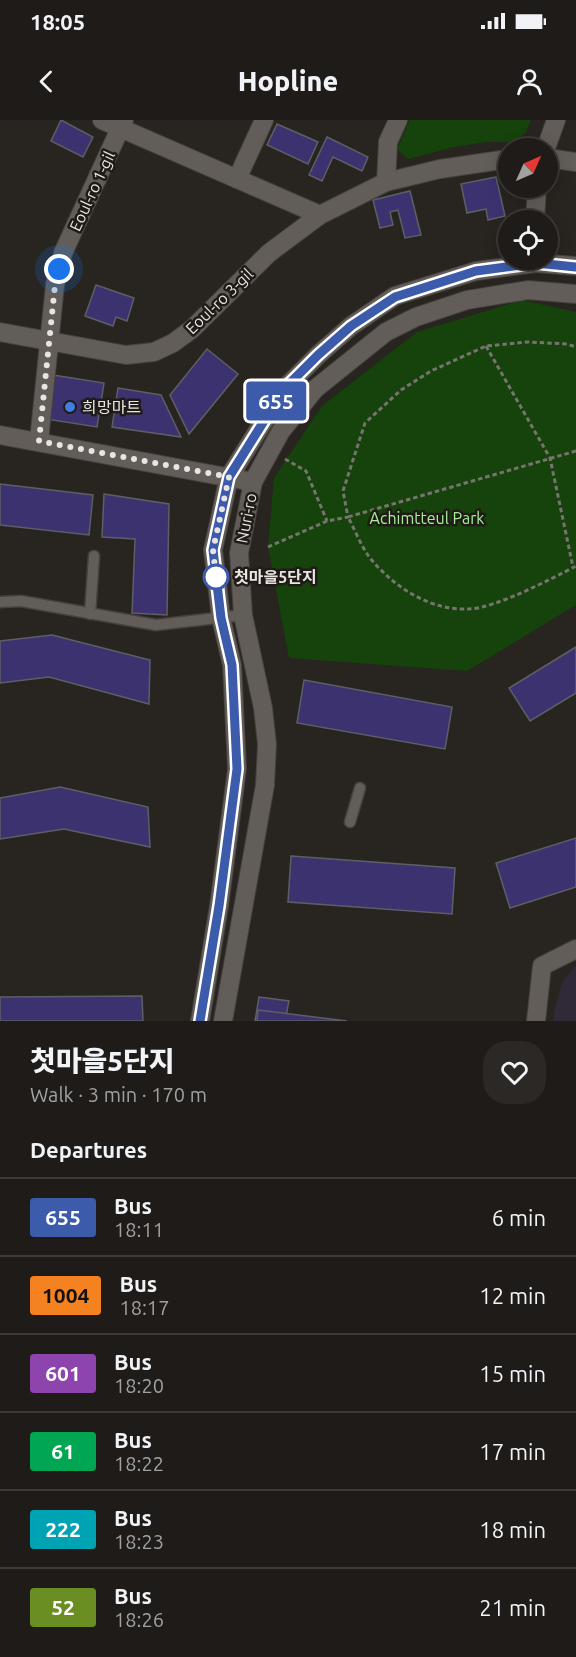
<!DOCTYPE html>
<html lang="en">
<head>
<meta charset="utf-8">
<style>
	body { margin:0; font-family:Ubuntu,"Noto Sans KR",sans-serif; background:#2b2825; color:#f1f3f6; height:100vh; display:flex; flex-direction:column; font-size:22px; white-space:nowrap }
	* { box-sizing:border-box; margin:0 }
	p { font-size:20px; color:#a1a1a2 }
	.icon { flex:none; width:33px; height:33px; fill:none; stroke:currentColor; stroke-width:2; stroke-linecap:round; stroke-linejoin:round }
	.map { position:relative; height:901px; overflow:hidden }
	.side { display:flex; flex-direction:column; background:#1e1b18; flex:1 }
	.side>* { flex:none }
	.badge { padding:0 12px; border-radius:4px; font-size:21px; line-height:39px }
	.needle { width:39px; rotate:45deg }
	.controls { position:absolute; left:498px; top:18px; display:grid; gap:12px }
	.controls a { display:grid; place-items:center; width:60px; height:60px; border-radius:50%; background:#1e1b18; box-shadow:0 3px 15px #0003,0 0 0 2px #3c3937; font-size:30px }
	.you { position:absolute; width:30px; height:30px; margin:-15px; border:4px solid #fff; border-radius:50%; background:#1a73e8; box-shadow:0 0 0 9px #1a73e833 }
	.map>.badge { position:absolute; translate:-50% -50%; box-shadow:0 0 0 3px #fff }
	h2 { padding:0 30px; font-size:22px; line-height:54px }
	.round { display:grid; place-items:center; flex:none; width:63px; height:63px; border-radius:24px; background:#2b2825 }
	.head { display:flex; align-items:center; justify-content:space-between; height:102px; padding:0 30px }
	h1 { font-size:28px; font-weight:800; line-height:45px }
	ul { padding:0; list-style:none }
	li { display:flex; align-items:center; gap:18px; height:78px; padding:0 30px; border-top:2px solid #3c3937 }
	li div { flex:1 }
	li b { display:block; font-size:22px }
	li em { font-style:normal }
	li .badge { min-width:66px; font-weight:700; text-align:center }
	.status { display:flex; justify-content:space-between; align-items:center; height:42px; padding:0 30px; background:#1e1b18; direction:ltr }
	.status svg { height:16px; fill:currentColor }
	header { display:flex; justify-content:space-between; align-items:center; height:78px; padding:0 30px; background:#1e1b18; font-size:27px; font-weight:800 }
	.map>svg:first-child { display:block }
	.education { fill:#302938 }
	.green { fill:#15430b }
	.building { fill:#3c3270; stroke:#5e5e65; stroke-width:1.5 }
	.lines { fill:none; stroke-linecap:round; stroke-linejoin:round }
	.service-casing { stroke:#44413e; stroke-width:13 }
	.minor-casing { stroke:#44413e; stroke-width:20 }
	.tertiary-casing { stroke:#44413e; stroke-width:20 }
	.path { stroke:#777470; stroke-width:3; stroke-dasharray:4.5 3; stroke-linecap:butt }
	.service { stroke:#625d58; stroke-width:10 }
	.minor { stroke:#625d58; stroke-width:18 }
	.tertiary { stroke:#625d58; stroke-width:18 }
	.line-casing { stroke:#fff; stroke-width:14 }
	.line { stroke:#3d5bab; stroke-width:9 }
	.walk { stroke:#e7e4e1; stroke-width:6; stroke-dasharray:0 10.8 }
	.shop-dot { fill:#3f7fe0; stroke:#1f1b17; stroke-width:2 }
	.stop-dot { fill:#fff; stroke:#3d5bab; stroke-width:3 }
	.labels { text-anchor:middle; dominant-baseline:central; stroke-width:5; stroke-linejoin:round; paint-order:stroke }
	.street-label { font-size:16px; fill:#e7e4e1; stroke:#1f1b17 }
	.poi-label { font-size:16px; fill:#e7e4e1; stroke:#1f1b17; text-anchor:start }
	.park-label { font-size:16px; fill:#a7ee99; stroke:#1f1b17 }
	.stop-label { font-size:16px; font-weight:bold; fill:#e7e4e1; stroke:#1f1b17; text-anchor:start }
</style>
</head>
<body>
<div class="status"><b>18:05</b><svg viewBox="0 0 49 12"><path d="M0 12V9h3v3zM5 12V6h3v6zM10 12V3h3v9zM15 12V0h3v12zM26 1h20v11H26zM47 4h2v5h-2z"/></svg></div>
<header><svg class="icon" aria-label="back" viewBox="0 0 24 24"><path d="M15 5l-7 7 7 7"/></svg>Hopline<svg class="icon" aria-label="person" viewBox="0 0 24 24"><circle cx="12" cy="8" r="4"/><path d="M4 21q1-7 8-7t8 7"/></svg></header>
<div class="map">
<svg width="576" height="901" viewBox="0 0 576 901">
	<rect width="100%" height="100%" fill="#282420"/>
	<!-- education -->
	<path class="education" d="M576,845V901H553L554,892L562,863Z"/>
	<!-- green -->
	<g class="green">
		<path d="M410,0H531L526,12L515,22H486L454,27L408,39L397,29Z"/>
		<path d="M522,180L576,192V485L467,551L289,538L268,427L274,358L322,286L417,212Z"/>
	</g>
	<!-- building -->
	<g class="building">
		<path d="M61,0L93,17L83,37L51,21Z"/>
		<path d="M277,4L318,22L308,44L267,25Z"/>
		<path d="M327,17L368,37L362,51L333,37L322,61L309,55Z"/>
		<path d="M496,57L505,96L488,100L486,89L467,93L461,64Z"/>
		<path d="M410,71L421,115L405,118L398,90L390,92L393,105L380,108L373,80Z"/>
		<path d="M96,165L134,178L127,201L116,197L113,206L85,196Z"/>
		<path d="M207,229L238,254L189,314L170,275Z"/>
		<path d="M53,255L104,263L97,307L46,299Z"/>
		<path d="M118,268L161,275L181,317L112,307Z"/>
		<path d="M0,364L93,375L89,415L0,405Z"/>
		<path d="M104,374L169,384L167,495L132,493L135,419L102,417Z"/>
		<path d="M52,515L150,540L149,584L49,557L0,563V521Z"/>
		<path d="M576,527V573L530,601L509,568Z"/>
		<path d="M304,560L452,587L445,629L297,603Z"/>
		<path d="M60,667L148,687L150,727L64,709L0,719V678Z"/>
		<path d="M576,718V767L510,788L496,743Z"/>
		<path d="M291,736L455,748L452,794L288,782Z"/>
		<path d="M142,876L143,901H0V877Z"/>
		<path d="M259,877L289,881L285,901H255Z"/>
		<path d="M258,890L347,901H257Z"/>
	</g>
	<g class="lines">
		<!-- service casing -->
		<g class="service-casing">
			<g id="service">
				<path d="M0,482L21,481L156,505L243,495"/>
				<path d="M90,494L94,436"/>
				<path d="M350,702L360,668"/>
			</g>
		</g>
		<!-- minor casing -->
		<g class="minor-casing">
			<g id="minor">
				<path d="M102,0L320,95"/>
				<path d="M546,28L556,0"/>
				<path d="M548,38L576,42"/>
				<path d="M237,59L264,0"/>
				<path d="M386,62L388,22L398,0"/>
				<path d="M535,100L537,68"/>
				<path d="M0,212L126,235L154,232L173,223L192,209L269,133L320,95L386,62L440,49L508,39"/>
				<path d="M0,315L253,362"/>
				<path d="M39,321L55,165L63,133L124,0"/>
				<path d="M536,901L542,846L576,829"/>
			</g>
		</g>
		<!-- tertiary casing -->
		<g class="tertiary-casing">
			<g id="tertiary">
				<path d="M200,901L219,786L237,649L232,545L221,498L213,430L229,357L284,269L318,235L351,206L395,176L476,151L536,143L576,146"/>
				<path d="M223,901L265,665L267,624L263,588L243,495L239,433L253,362L281,311L315,269L386,212L416,197L467,180L528,170L576,174"/>
			</g>
		</g>
		<!-- path -->
		<g class="path">
			<path d="M486,226L550,338L573,447"/>
			<path d="M576,331L348,397C355,410 361,426 370,438C394,467 430,491 469,489C496,488 551,459 576,446"/>
			<path d="M285,339L306,351L327,401"/>
			<path d="M268,427L327,401L348,397L343,371L365,303L401,270L431,251L486,226L528,222L567,224L576,227"/>
		</g>
		<!-- service -->
		<use href="#service" class="service"/>
		<!-- minor -->
		<use href="#minor" class="minor"/>
		<!-- tertiary -->
		<use href="#tertiary" class="tertiary"/>
	</g>
	<g class="lines">
		<!-- line casing -->
		<g class="line-casing">
			<path id="line" d="M200,901L219,786L237,649L232,545L221,498L213,430L229,357L284,269L318,235L351,206L395,177L476,151L536,143L576,147"/>
		</g>
		<!-- line -->
		<use href="#line" class="line"/>
		<!-- walk -->
		<path class="walk" d="M59,149L55,165L39,321L229,357L213,430L216,457"/>
	</g>
	<!-- markers -->
	<circle class="shop-dot" cx="70" cy="287" r="6"/>
	<circle class="stop-dot" cx="216" cy="457" r="12"/>
	<g class="labels">
		<!-- street labels -->
		<g class="street-label">
			<text transform="translate(92 71) rotate(-65)">Eoul-ro 1-gil</text>
			<text transform="translate(219 181) rotate(-44)">Eoul-ro 3-gil</text>
			<text transform="translate(246 398) rotate(-79)">Nuri-ro</text>
		</g>
		<!-- poi labels -->
		<g class="poi-label">
			<text x="82" y="287">희망마트</text>
		</g>
		<!-- park labels -->
		<g class="park-label">
			<text x="427" y="398">Achimtteul Park</text>
		</g>
		<!-- stop labels -->
		<g class="stop-label">
			<text x="234" y="457">첫마을5단지</text>
		</g>
	</g>
</svg>
<div class="controls">
<a><svg class="needle" viewBox="-14 -14 28 28"><path d="M0-13l5 13h-10z" fill="#e53935"/><path d="M0 13l5-13h-10z" fill="#a1a1a2"/></svg></a>
<a><svg class="icon" aria-label="locate" viewBox="0 0 24 24"><circle cx="12" cy="12" r="6"/><path d="M12 2v4M12 18v4M2 12h4M18 12h4"/></svg></a>
</div>
<div class="you" style="left:59px;top:149px"></div>
<b class="badge" style="left:276px;top:281px;background:#3d5bab;color:#fff">655</b>
</div>
<section class="side">
<div class="head"><div><h1>첫마을5단지</h1><p>Walk · 3 min · 170 m</p></div><a class="round"><svg class="icon" aria-label="heart" viewBox="0 0 24 24"><path d="M12 20l-8-8c-3-5 5-10 8-4 3-6 11-1 8 4z"/></svg></a></div>
<h2>Departures</h2>
<ul>
<li><span class="badge" style="background:#3d5bab;color:#fff">655</span><div><b>Bus</b><p>18:11</p></div><em>6 min</em></li>
<li><span class="badge" style="background:#f58220;color:#111">1004</span><div><b>Bus</b><p>18:17</p></div><em>12 min</em></li>
<li><span class="badge" style="background:#8e44ad;color:#fff">601</span><div><b>Bus</b><p>18:20</p></div><em>15 min</em></li>
<li><span class="badge" style="background:#00a651;color:#fff">61</span><div><b>Bus</b><p>18:22</p></div><em>17 min</em></li>
<li><span class="badge" style="background:#00a3b4;color:#fff">222</span><div><b>Bus</b><p>18:23</p></div><em>18 min</em></li>
<li><span class="badge" style="background:#6b8e23;color:#fff">52</span><div><b>Bus</b><p>18:26</p></div><em>21 min</em></li>
</ul>
</section>
</body>
</html>
